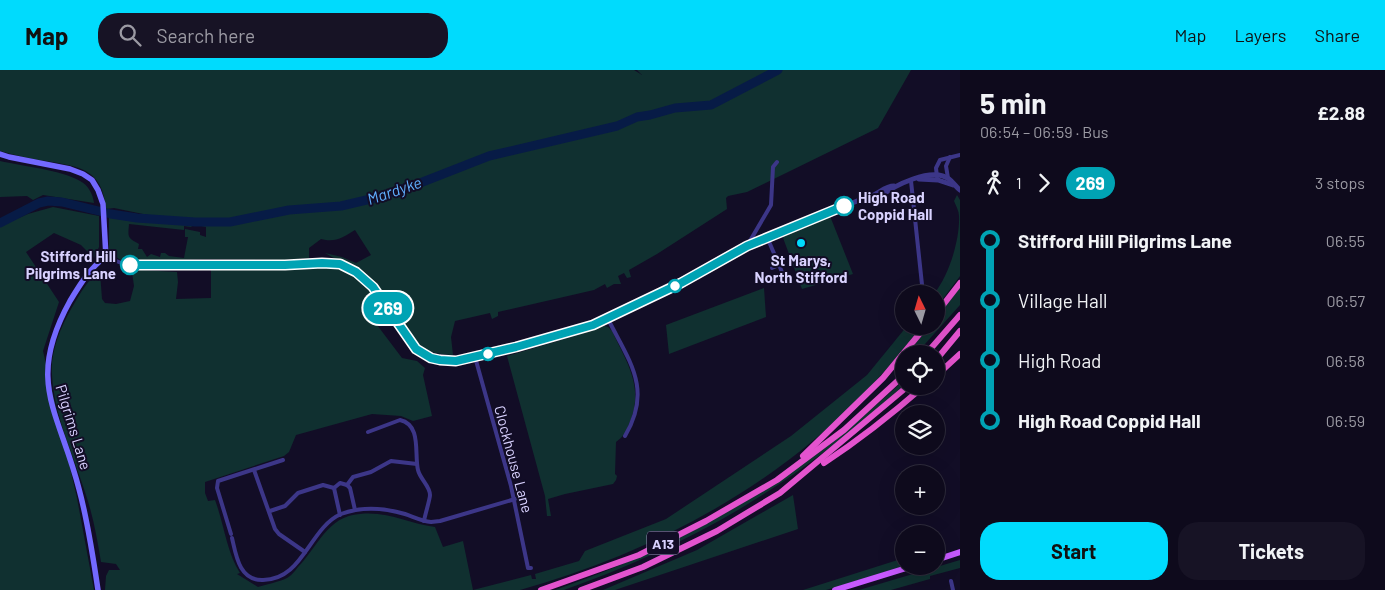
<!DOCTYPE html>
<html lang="en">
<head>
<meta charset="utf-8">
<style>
	body { margin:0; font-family:Barlow,sans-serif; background:#171325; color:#f1f3f6; height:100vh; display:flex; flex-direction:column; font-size:19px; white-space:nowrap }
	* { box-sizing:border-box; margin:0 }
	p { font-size:16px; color:#9b9aa3 }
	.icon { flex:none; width:28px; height:28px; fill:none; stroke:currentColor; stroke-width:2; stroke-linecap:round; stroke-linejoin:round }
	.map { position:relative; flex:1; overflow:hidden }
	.drawer { display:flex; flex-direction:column; background:#0e0a1c; width:425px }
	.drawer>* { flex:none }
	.badge { padding:0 10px; border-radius:16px; font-size:18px; line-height:32px }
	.needle { width:32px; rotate:355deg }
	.buttons { position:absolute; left:895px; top:215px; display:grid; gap:10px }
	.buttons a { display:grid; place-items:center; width:50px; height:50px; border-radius:50%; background:#0e0a1c; box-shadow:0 5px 20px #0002,0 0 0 1px #2e2b3b; font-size:25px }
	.map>.badge { position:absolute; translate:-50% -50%; box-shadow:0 0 0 2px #fff }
	.legs { display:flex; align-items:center; gap:8px; height:55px; padding:0 20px; font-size:16px }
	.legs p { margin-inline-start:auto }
	.head { display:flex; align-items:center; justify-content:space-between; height:85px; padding:0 20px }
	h1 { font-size:28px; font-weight:700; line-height:38px }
	.button { display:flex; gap:10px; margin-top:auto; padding:10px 20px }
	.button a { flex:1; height:58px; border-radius:20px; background:#00dbfd; color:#111; font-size:20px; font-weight:700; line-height:58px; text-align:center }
	.button a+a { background:#171325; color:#f1f3f6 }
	ul { padding:0 20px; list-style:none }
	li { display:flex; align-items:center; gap:18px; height:60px; font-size:19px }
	li i { display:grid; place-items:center; width:8px; height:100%; margin:0 6px; background:currentColor }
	li i::after { content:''; width:12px; height:12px; margin:-6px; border:4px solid; border-radius:50%; background:#0e0a1c }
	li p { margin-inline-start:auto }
	li:first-child i { background:linear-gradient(#0000 50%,currentColor 0) }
	li:last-child i { background:linear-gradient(currentColor 50%,#0000 0) }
	header { display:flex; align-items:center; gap:30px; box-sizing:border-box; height:70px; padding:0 25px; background:#00dbfd; color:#111 }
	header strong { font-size:24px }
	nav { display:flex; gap:28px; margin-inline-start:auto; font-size:18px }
	.search { width:350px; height:45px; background:#171325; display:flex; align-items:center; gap:12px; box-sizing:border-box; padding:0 18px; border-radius:20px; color:#9b9aa3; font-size:19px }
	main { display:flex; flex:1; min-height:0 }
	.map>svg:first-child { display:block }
	.green { fill:#103030 }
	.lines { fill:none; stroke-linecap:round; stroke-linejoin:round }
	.river { stroke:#071b46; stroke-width:9 }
	.minor { stroke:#3c3688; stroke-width:4 }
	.tertiary { stroke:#3c3688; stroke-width:5 }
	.secondary { stroke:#7369ff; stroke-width:5.5 }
	.primary { stroke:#c759ff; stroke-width:6 }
	.trunk { stroke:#e353ce; stroke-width:6 }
	.line-1-casing { stroke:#fff; stroke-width:11 }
	.line-1 { stroke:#00a3b4; stroke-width:8 }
	.stop-1-dot { fill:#fff; stroke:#00a3b4; stroke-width:2.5 }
	.poi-dot { fill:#00dbfd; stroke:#120d26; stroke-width:2 }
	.labels { text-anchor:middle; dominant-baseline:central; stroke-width:4; stroke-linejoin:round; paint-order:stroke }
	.shield { fill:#120d26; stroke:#9d97be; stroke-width:1 }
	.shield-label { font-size:14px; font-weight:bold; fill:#d9d2ff }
	.stop-label { font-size:15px; font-weight:bold; fill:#d9d2ff; stroke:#120d26; text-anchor:start }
	.poi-label { font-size:15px; font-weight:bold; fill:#d9d2ff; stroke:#120d26 }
	.street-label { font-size:15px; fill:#d9d2ff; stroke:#120d26 }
	.water-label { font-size:16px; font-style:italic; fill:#60b0ff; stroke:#120d26 }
</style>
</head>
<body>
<header>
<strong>Map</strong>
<div class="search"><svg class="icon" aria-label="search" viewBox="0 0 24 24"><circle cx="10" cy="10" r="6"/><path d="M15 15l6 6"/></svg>Search here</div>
<nav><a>Map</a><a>Layers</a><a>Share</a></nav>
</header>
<main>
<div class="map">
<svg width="960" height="520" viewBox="0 0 960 520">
	<rect width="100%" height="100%" fill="#120d26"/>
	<!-- green -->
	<g class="green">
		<path d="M0,0H634L642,5L637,0H911L878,58L747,122L728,126L726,128L727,139L657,184L629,200L631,207L627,208L624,203L618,206L621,214H614L607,218L605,214L594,220L498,242V246L492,249L490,243L455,251L451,267L453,285C397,284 406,238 372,211C358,200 340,192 325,183L342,187L356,193L371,185L355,160C343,167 336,173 321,169L309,178V188L284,190L206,189L146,191L121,190L109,183V145L193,155L191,157L184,156V160L129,154C128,168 127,167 139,174L138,179H142L147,187L151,184L160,187L161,183H165L169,186L184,188L188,167H185V159L200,162V165L206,167V157L114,138L106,139C102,98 80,97 46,91C30,89 15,85 0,81Z"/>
		<path d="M0,91C22,96 62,100 80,111C88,115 93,124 94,133L43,125L33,130L27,126L0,127Z"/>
		<path d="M957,125L960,130V206L936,238V224H934C949,205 960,170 959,146C959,141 956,136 954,131Z"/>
		<path d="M53,137L99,146V177L94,188L81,175L54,163L26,182L59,232L43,281L77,428L94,520H0V156L28,144Z"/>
		<path d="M830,146L853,204L802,219L782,165Z"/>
		<path d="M331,195C357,201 375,218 380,244L371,247L402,288L417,291L425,298L423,305L432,346L413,351L401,346L372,344L296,365L289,382L284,386L205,412V423L208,431L215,430C224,454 227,483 240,503L237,504L258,517C267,514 279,512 287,508C291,506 295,501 298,497C318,477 327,446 360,444C389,441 409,454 435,457L443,477L463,471L473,520L531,505L532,509H536L535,504L579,491L585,481L666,449L791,366L867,305L907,256H922C903,280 883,304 862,325C771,420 646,485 520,520H105L106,506L109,500H120L116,494L101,492C97,468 93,445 85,422C73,384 54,345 52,305C50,281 62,254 74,234C81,222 88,209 100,202L102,229L105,233L116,234L130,231L134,216L132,202L141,200L177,202L178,212L176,229L211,228V200L321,198Z"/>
		<path d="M960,217V235L916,284H907L930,256H936V248Z"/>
		<path d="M764,218L766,247L669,284L666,255Z"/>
		<path d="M604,256L608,257L612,261C627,293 645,318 629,354C626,362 623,367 616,372L615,404L617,406L616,410L613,414L565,424L548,429L551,446H547L545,426L507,286L581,264Z"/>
		<path d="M904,310L903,316C877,339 852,362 824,382C745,443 657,487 564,520H555C691,473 798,407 904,310Z"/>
		<path d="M793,425L798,459L615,520H603L697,480Z"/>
		<path d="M904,488V496L826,520H803Z"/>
		<path d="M960,490V498L930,506V509L891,520H859Z"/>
	</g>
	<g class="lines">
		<!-- river -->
		<path class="river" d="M0,153L39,133L48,131L62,132L111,144L137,148L195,152H230L289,140L341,136L375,128L420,113L489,86L617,56L637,47L650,45L675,38L711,35L778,0"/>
		<!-- minor -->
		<g class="minor">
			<path d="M937,107L936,98L940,90L960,85"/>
			<path d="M948,108L946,96L950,87"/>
			<path d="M911,111L923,224"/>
			<path d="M767,167L782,202"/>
			<path d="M747,176L771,135L773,97L777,92"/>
			<path d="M106,187L124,194L137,196L205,194L285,195L322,193L340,194L356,202L373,217L416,279C428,288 441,292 456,291C473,290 491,283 508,279C542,270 576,263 608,249C629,291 653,319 625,366"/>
			<path d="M772,198L779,195"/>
			<path d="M475,287L511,416L528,498H531"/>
			<path d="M368,362L400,350C422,355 414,384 418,400C420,409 430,416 430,425C430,429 425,445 424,451"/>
			<path d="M254,400L275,459L279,464L305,482"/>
			<path d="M347,415L350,418L355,440"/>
			<path d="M334,418L340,445"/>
			<path d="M270,441L285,436L298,423L323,415L334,418L340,413L347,415L353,407L371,402L391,391L417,394"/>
			<path d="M231,464L217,418L218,411L283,390"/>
			<path d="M232,468C236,485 239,510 262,510C303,511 309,458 341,444C362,436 385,438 405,444C414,447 422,451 431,452L440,451L515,429"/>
			<path d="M951,511L953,520"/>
		</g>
		<!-- tertiary -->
		<g class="tertiary">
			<path d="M919,109L938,110L953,115"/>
			<path d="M880,127C893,116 932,96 949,109C953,112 956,117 960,120"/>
			<path d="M608,249L681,213L747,176L862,129C877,127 883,116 894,116"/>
		</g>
		<!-- secondary -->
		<path class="secondary" d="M0,84L9,87L70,99L83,104L92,110L98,120L103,134L106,187C91,196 79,216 70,231C25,312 59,341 79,419C88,452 93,486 98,520"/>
		<!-- primary -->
		<g class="primary">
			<path d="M936,490L960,482"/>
			<path d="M835,520L913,496"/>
		</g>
		<!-- trunk -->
		<g class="trunk">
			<path d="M936,244L960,213"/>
			<path d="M926,284L960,245"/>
			<path d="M936,290L960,261"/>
			<path d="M936,306L960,284"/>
			<path d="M803,386L883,308L926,256"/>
			<path d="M824,393C859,370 892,344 924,316"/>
			<path d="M541,520L639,485L706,451L777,410L844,360L904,305"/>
			<path d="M581,520L643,497L717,461L780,423L908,316"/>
		</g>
	</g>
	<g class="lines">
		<!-- line-1 casing -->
		<g class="line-1-casing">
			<path id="line-1" d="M130,195H285L322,193L340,194L356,202L373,217L416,279L431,288L440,290L456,291L516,277L593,255L681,213L747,176L844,136"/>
		</g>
		<!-- line-1 -->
		<use href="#line-1" class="line-1"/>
	</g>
	<!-- markers -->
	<g class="stop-1-dot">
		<circle cx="844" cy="136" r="9"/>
		<circle cx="130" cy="195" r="9"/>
		<circle cx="675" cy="216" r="6"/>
		<circle cx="488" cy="284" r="6"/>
	</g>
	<circle class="poi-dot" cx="801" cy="173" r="5"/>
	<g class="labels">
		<!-- shield labels -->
		<rect class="shield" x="647" y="461.5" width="32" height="23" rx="4"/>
		<g class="shield-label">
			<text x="663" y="473">A13</text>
		</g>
		<!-- stop labels -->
		<g class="stop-label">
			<text x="858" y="127">High Road<tspan x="858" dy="17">Coppid Hall</tspan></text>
			<text x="116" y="186" text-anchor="end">Stifford Hill<tspan x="116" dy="17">Pilgrims Lane</tspan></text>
		</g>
		<!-- poi labels -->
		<g class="poi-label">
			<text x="801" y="190">St Marys,<tspan x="801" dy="17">North Stifford</tspan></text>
		</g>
		<!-- street labels -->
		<g class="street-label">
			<text transform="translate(74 357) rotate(73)">Pilgrims Lane</text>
			<text transform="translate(514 389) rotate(75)">Clockhouse Lane</text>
		</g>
		<!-- water labels -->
		<g class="water-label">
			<text transform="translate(394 120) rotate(-19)">Mardyke</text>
		</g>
	</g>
</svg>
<div class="buttons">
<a><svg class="needle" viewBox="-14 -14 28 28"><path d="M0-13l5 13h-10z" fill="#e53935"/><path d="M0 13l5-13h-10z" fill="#9b9aa3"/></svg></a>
<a><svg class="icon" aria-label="locate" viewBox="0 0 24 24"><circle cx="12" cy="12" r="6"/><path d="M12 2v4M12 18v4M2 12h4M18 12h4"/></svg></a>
<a><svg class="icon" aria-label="layers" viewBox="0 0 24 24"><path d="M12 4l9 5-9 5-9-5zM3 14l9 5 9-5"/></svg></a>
<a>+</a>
<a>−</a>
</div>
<b class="badge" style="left:388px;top:238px;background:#00a3b4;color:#fff">269</b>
</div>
<section class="drawer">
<div class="head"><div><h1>5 min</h1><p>06:54 – 06:59 · Bus</p></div><b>£2.88</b></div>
<div class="legs"><svg class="icon" aria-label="walk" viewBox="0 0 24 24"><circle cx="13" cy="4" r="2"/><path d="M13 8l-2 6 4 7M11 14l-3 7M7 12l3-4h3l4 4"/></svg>1<svg class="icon" aria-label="forward" viewBox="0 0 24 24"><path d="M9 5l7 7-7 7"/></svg><b class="badge" style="background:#00a3b4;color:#fff">269</b><p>3 stops</p></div>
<ul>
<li><i style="color:#00a3b4"></i><b>Stifford Hill Pilgrims Lane</b><p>06:55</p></li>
<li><i style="color:#00a3b4"></i><span>Village Hall</span><p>06:57</p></li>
<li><i style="color:#00a3b4"></i><span>High Road</span><p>06:58</p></li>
<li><i style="color:#00a3b4"></i><b>High Road Coppid Hall</b><p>06:59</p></li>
</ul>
<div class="button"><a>Start</a><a>Tickets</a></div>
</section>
</main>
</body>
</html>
